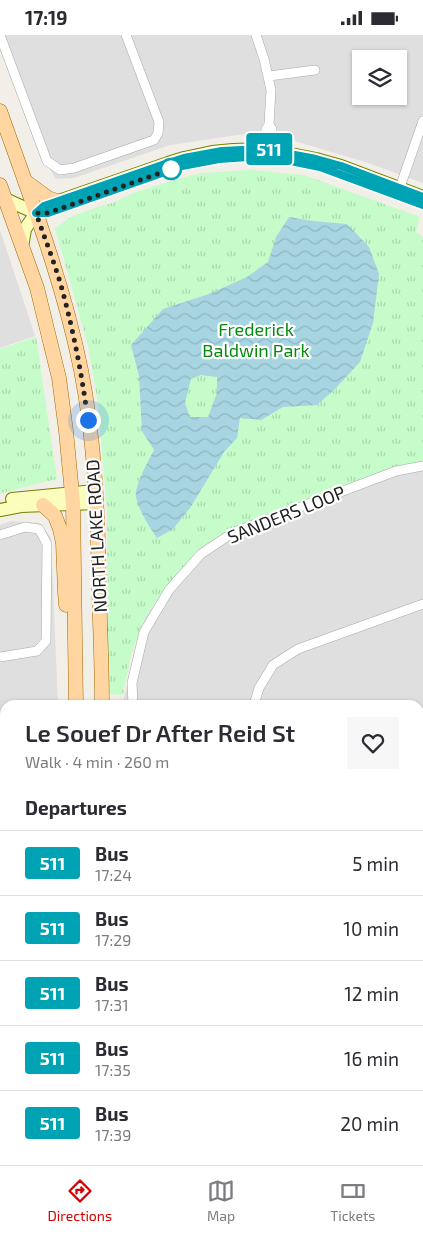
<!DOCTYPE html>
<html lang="en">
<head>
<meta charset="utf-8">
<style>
	body { margin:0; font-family:"Exo 2",sans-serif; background:#f7f7f7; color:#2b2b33; height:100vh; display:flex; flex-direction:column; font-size:19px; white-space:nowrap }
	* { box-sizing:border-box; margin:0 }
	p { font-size:16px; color:#7c7c81 }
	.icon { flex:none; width:28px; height:28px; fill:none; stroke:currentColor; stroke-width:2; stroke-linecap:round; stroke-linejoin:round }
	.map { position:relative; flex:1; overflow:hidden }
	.side { position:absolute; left:0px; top:665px; width:424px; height:465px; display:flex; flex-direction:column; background:#fff; border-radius:15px 15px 0 0; box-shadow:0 1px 4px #0004 }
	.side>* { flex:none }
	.badge { padding:0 10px; border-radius:4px; font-size:18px; line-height:32px }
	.fabs { position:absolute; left:352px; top:15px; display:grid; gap:10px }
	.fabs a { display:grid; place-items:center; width:55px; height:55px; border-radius:0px; background:#fff; box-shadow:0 1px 4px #0004; font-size:25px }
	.you { position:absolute; width:25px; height:25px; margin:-12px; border:4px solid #fff; border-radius:50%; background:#1a73e8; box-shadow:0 0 0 8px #1a73e833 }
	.map>.badge { position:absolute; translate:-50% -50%; box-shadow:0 0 0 2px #fff }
	h2 { padding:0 25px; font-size:19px; line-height:45px }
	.round { display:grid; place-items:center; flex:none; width:52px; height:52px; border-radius:0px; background:#f7f7f7 }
	.summary { display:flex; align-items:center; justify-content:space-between; height:85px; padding:0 25px }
	h1 { font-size:24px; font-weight:600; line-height:38px }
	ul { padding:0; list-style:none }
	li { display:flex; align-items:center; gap:15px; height:65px; padding:0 25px; border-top:1px solid #e1e1e2 }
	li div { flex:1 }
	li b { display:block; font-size:19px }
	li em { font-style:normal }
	li .badge { min-width:55px; font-weight:700; text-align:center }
	.status { display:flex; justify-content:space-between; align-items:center; height:35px; padding:0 25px; background:#fff; direction:ltr }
	.status svg { height:14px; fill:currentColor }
	.tab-bar { display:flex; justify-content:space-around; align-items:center; height:70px; border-top:1px solid #e1e1e2; background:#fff; font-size:14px; color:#7c7c81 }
	.tab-bar a { display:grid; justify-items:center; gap:2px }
	.tab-bar .active { color:#d40001 }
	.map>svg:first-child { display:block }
	.residential { fill:#e0dfdf; fill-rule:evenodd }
	.park { fill:url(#park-tufts) }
	.water { fill:url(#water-waves); fill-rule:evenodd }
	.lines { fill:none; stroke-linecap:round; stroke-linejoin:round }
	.street-casing { stroke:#a9a9a9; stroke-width:10 }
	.secondary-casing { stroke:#748200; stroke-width:14 }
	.primary-casing { stroke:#a06a00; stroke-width:15 }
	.street { stroke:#fff; stroke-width:9 }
	.secondary { stroke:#fafdbc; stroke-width:12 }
	.primary { stroke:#ffd6a1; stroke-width:14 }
	.line-casing { stroke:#fff; stroke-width:11 }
	.line { stroke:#00a3b4; stroke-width:8 }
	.walk { stroke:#222; stroke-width:5; stroke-dasharray:0 9 }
	.stop-dot { fill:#fff; stroke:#00a3b4; stroke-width:2.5 }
	.labels { text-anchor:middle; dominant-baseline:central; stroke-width:4.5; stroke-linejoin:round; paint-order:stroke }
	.park-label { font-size:18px; fill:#068910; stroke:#fff }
	.street-label { font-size:18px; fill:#222; stroke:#fff }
</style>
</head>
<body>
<div class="status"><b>17:19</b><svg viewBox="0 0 49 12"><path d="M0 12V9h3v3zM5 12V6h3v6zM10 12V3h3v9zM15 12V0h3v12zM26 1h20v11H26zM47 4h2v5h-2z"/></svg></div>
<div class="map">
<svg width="423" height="1130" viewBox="0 0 423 1130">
	<defs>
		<pattern id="park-tufts" width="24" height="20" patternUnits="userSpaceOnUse" patternTransform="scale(1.25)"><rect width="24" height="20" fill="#c5fcc9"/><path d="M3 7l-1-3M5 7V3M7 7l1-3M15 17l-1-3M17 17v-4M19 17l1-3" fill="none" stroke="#a9d8ac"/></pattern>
		<pattern id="water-waves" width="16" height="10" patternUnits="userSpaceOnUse" patternTransform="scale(1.25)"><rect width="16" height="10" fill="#a7d5e1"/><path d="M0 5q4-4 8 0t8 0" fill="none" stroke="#8fb7c1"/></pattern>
	</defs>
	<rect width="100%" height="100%" fill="#f2efe8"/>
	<!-- residential -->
	<g class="residential">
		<path d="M0,0H423V148L365,127L288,104L245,99L170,110L74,143L56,144L38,116L0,15ZM361,24H399V61H361Z"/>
		<path d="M0,195L35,301L0,313Z"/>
		<path d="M420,427H423V1130H219L217,1125H419V670H122L145,582L199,514L232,492L276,474Z"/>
		<path d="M11,486L40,488L51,503L58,670H5V1125H156L152,1130H0V490Z"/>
	</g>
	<!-- park -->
	<g class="park">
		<path d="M252,135L304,140L420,182L416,197L423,202V427H420L324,459L233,492L199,514L145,582L131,620L123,660L107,659V477L98,368L88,311L55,193L71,182L95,173L115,167L133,158L174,145L201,138Z"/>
		<path d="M36,302L57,444L5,457L0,459V314Z"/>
	</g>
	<!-- water -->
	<path class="water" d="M289,182L313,186L347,189L369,212L379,239L373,288L360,327L334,355L317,370L283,372L261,385L240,383L237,403L224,417L190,473L173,494L157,503C149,491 139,476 136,462C134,452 149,424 154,415L142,396L139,341L131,310L163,274L209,259L247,242L268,227L276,202ZM201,340L217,342V358L208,382H190L185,368L191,344Z"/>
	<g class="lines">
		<!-- street casing -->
		<g class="street-casing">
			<g id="street">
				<path d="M0,0L47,126L60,135L74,133L154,105L158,98L159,87L126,0"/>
				<path d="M256,0L264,24L271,55L269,90L272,94L271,122"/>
				<path d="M269,41L315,35"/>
				<path d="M263,122L266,94L269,90"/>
				<path d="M397,161L423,86"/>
				<path d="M0,500L25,492L39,494L47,509L46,606L37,616L0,622"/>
				<path d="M133,670L132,648L144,597L169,555L201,519L234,497L396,436L423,431"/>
				<path d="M254,670L259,653L273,630L298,614L423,569"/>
				<path d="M419,701L423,700"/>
				<path d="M0,725L5,728"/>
				<path d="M419,879L423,892"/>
				<path d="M0,1076L5,1079"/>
				<path d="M89,1125L98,1130"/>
				<path d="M219,1125L221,1130"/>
				<path d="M355,1125L357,1130"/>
			</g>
		</g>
		<!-- secondary casing -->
		<g class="secondary-casing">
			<g id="secondary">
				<path d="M5,164L36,178H42"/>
				<path d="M22,212L25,194L36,178L44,171L168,128L184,123L212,117L233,115L263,114L271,115L316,124L341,131L423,162"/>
				<path d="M12,464L95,456"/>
				<path d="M0,475L21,471L96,468"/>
				<path d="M419,836L423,834"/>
			</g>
		</g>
		<!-- primary casing -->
		<g class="primary-casing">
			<g id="primary">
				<path d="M0,76C30,161 63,246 81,335C95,406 98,481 99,553C100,592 102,631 102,670"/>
				<path d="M25,146L48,163L57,166"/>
				<path d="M0,150L37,253L59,343L66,396L73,469L76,670"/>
				<path d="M43,470L55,481L60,494L63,508L65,557L66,570"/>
				<path d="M180,1125L182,1130"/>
				<path d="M201,1125L203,1130"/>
			</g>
		</g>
		<!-- street -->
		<use href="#street" class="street"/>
		<!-- secondary -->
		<use href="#secondary" class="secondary"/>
		<!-- primary -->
		<use href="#primary" class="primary"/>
	</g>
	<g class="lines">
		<!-- line casing -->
		<g class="line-casing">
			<path id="line" d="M423,162L341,131L316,124L263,114L222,116L184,123L168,128L44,171L36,178H48L182,131L219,124L249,122H271L320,132L423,170"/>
		</g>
		<!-- line -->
		<use href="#line" class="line"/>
		<!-- walk -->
		<path class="walk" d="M88,385C82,341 74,298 62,254C55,229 45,204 36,178H48L171,134"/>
	</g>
	<!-- markers -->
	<circle class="stop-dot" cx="171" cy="134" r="10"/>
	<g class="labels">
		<!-- park labels -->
		<g class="park-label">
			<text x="256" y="294">Frederick<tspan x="256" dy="21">Baldwin Park</tspan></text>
		</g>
		<!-- street labels -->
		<g class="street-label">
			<text transform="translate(286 479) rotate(-22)">SANDERS LOOP</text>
			<text transform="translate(96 501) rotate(-93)">NORTH LAKE ROAD</text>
		</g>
	</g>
</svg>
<div class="fabs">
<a><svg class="icon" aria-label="layers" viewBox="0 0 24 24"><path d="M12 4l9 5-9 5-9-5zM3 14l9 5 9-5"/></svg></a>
</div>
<div class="you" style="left:88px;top:385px"></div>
<b class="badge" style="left:269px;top:114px;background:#00a3b4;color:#fff">511</b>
<section class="side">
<div class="summary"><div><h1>Le Souef Dr After Reid St</h1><p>Walk · 4 min · 260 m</p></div><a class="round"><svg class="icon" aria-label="heart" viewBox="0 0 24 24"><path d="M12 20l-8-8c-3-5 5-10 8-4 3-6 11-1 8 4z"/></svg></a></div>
<h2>Departures</h2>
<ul>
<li><span class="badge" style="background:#00a3b4;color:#fff">511</span><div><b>Bus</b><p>17:24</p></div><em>5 min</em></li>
<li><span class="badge" style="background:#00a3b4;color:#fff">511</span><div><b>Bus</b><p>17:29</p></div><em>10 min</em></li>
<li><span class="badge" style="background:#00a3b4;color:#fff">511</span><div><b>Bus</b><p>17:31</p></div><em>12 min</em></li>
<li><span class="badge" style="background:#00a3b4;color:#fff">511</span><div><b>Bus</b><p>17:35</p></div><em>16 min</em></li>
<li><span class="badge" style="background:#00a3b4;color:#fff">511</span><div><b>Bus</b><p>17:39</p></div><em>20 min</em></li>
</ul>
</section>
</div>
<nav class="tab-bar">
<a class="active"><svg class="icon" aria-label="directions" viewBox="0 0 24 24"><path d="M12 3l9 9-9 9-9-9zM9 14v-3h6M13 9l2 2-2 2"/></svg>Directions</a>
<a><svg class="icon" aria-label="map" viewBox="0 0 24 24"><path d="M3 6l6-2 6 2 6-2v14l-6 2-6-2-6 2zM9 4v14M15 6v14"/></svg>Map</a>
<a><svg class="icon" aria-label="tickets" viewBox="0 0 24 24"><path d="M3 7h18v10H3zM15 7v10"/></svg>Tickets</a>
</nav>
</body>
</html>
